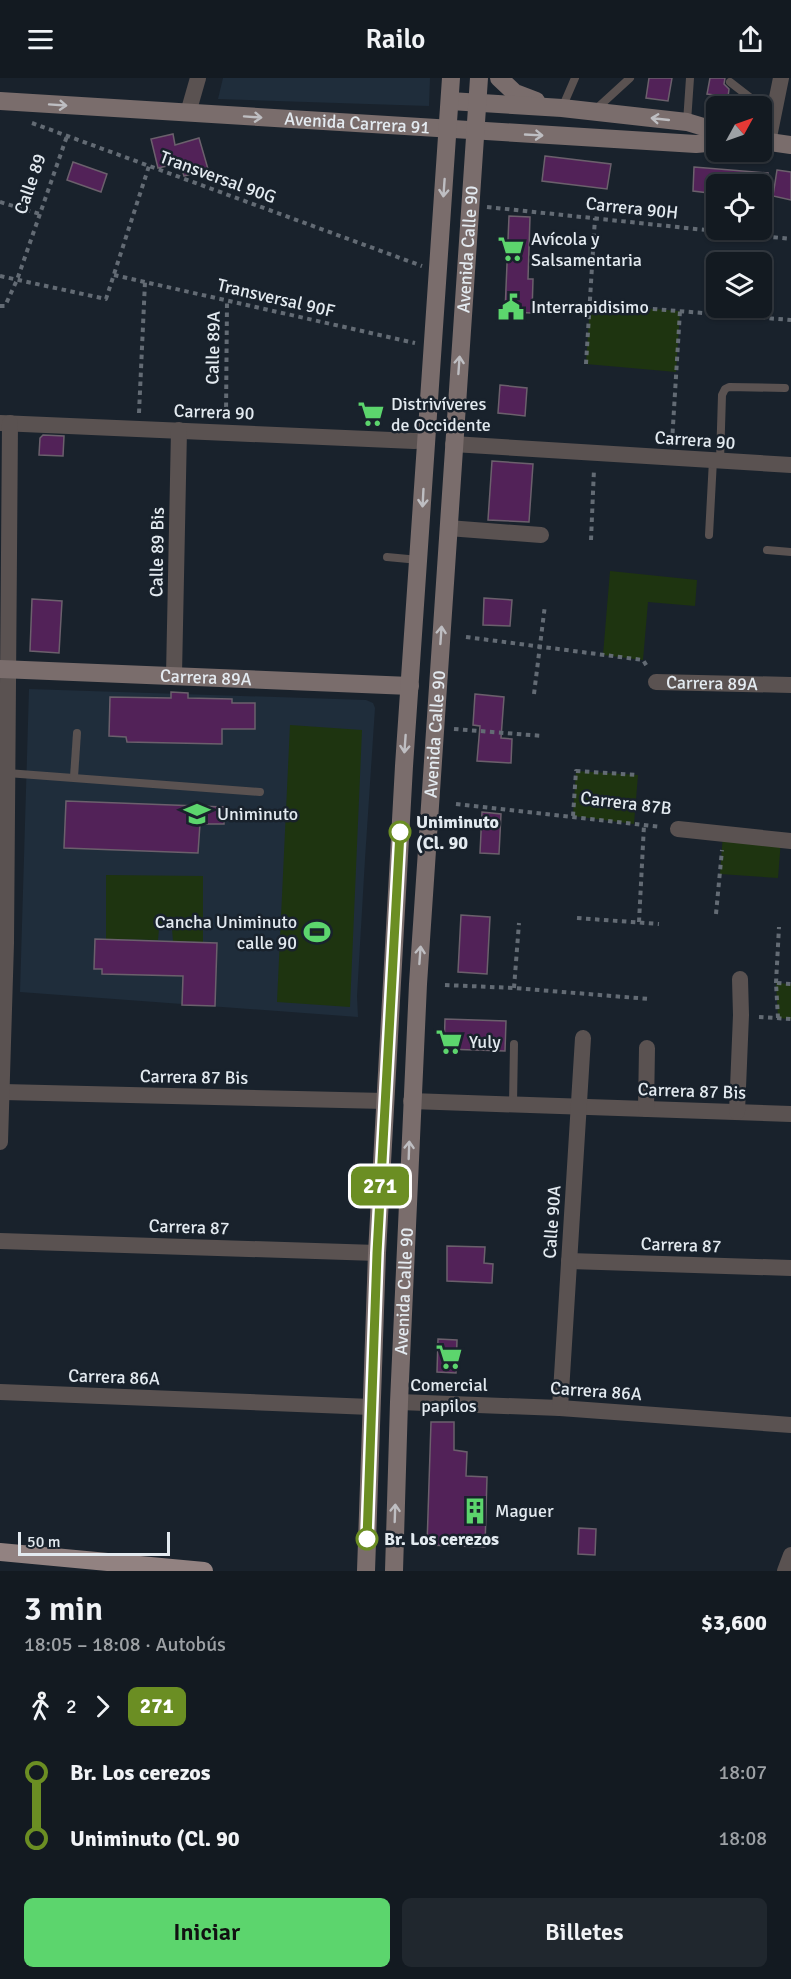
<!DOCTYPE html>
<html lang="es">
<head>
<meta charset="utf-8">
<style>
	body { margin:0; font-family:Signika,sans-serif; background:#20272e; color:#f1f3f6; height:100vh; display:flex; flex-direction:column; font-size:22px; white-space:nowrap }
	* { box-sizing:border-box; margin:0 }
	p { font-size:20px; color:#9da1a5 }
	.icon { flex:none; width:33px; height:33px; fill:none; stroke:currentColor; stroke-width:2; stroke-linecap:round; stroke-linejoin:round }
	.map { position:relative; height:1493px; overflow:hidden }
	.panel { display:flex; flex-direction:column; background:#131a21; flex:1 }
	.panel>* { flex:none }
	.badge { padding:0 12px; border-radius:9px; font-size:21px; line-height:39px }
	.needle { width:39px; rotate:50deg }
	.fabs { position:absolute; left:706px; top:18px; display:grid; gap:12px }
	.fabs a { display:grid; place-items:center; width:66px; height:66px; border-radius:9px; background:#131a21; box-shadow:0 2px 4px #0004,0 0 0 2px #32383f; font-size:30px }
	.scale { position:absolute; left:18px; bottom:15px; width:152px; box-sizing:border-box; padding-left:6px; border:3px solid #e3eaf0; border-top:0; font-size:16px; line-height:21px; white-space:nowrap; color:#e3eaf0; -webkit-text-stroke:4px #19222c; paint-order:stroke }
	.map>.badge { position:absolute; translate:-50% -50%; box-shadow:0 0 0 3px #fff }
	.legs { display:flex; align-items:center; gap:9px; height:66px; padding:0 24px; font-size:20px }
	.legs p { margin-inline-start:auto }
	.headline { display:flex; align-items:center; justify-content:space-between; height:102px; padding:0 24px }
	h1 { font-size:33px; font-weight:600; line-height:45px }
	.button { display:flex; gap:12px; margin-top:auto; padding:12px 24px }
	.button a { flex:1; height:69px; border-radius:9px; background:#5cd56d; color:#111; font-size:24px; font-weight:600; line-height:69px; text-align:center }
	.button a+a { background:#20272e; color:#f1f3f6 }
	ul { padding:0 24px; list-style:none }
	li { display:flex; align-items:center; gap:21px; height:66px; font-size:22px }
	li i { display:grid; place-items:center; width:9px; height:100%; margin:0 8px; background:currentColor }
	li i::after { content:''; width:15px; height:15px; margin:-8px; border:4px solid; border-radius:50%; background:#131a21 }
	li p { margin-inline-start:auto }
	li:first-child i { background:linear-gradient(#0000 50%,currentColor 0) }
	li:last-child i { background:linear-gradient(currentColor 50%,#0000 0) }
	header { display:flex; justify-content:space-between; align-items:center; height:78px; padding:0 24px; background:#131a21; font-size:27px; font-weight:600 }
	.map>svg:first-child { display:block }
	.built { fill:#1f2d3b }
	.green { fill:#1e3410 }
	.building { fill:#522258; stroke:#6b606c; stroke-width:1.5 }
	.lines { fill:none; stroke-linecap:round; stroke-linejoin:round }
	.path { stroke:#636b74; stroke-width:4; stroke-dasharray:4.5 4.5; stroke-linecap:butt }
	.lane { stroke:#5a5251; stroke-width:8 }
	.street { stroke:#5a5251; stroke-width:16 }
	.secondary { stroke:#7a6d6c; stroke-width:18 }
	.primary { stroke:#928281; stroke-width:18 }
	.oneway { stroke:#bebec2 }
	.line-1-casing { stroke:#fff; stroke-width:14 }
	.line-1 { stroke:#6b8e23; stroke-width:9 }
	.stop-1-dot { fill:#fff; stroke:#6b8e23; stroke-width:3 }
	.labels { text-anchor:middle; dominant-baseline:central; stroke-width:5; stroke-linejoin:round; paint-order:stroke }
	.street-label { font-size:18px; fill:#e3eaf0; stroke:#19222c }
	.poi-label { font-size:18px; fill:#e3eaf0; stroke:#19222c; text-anchor:start }
	.stop-label { font-size:18px; font-weight:bold; fill:#e3eaf0; stroke:#19222c; text-anchor:start }
</style>
</head>
<body>
<header><svg class="icon" aria-label="menu" viewBox="0 0 24 24"><path d="M4 6h16M4 12h16M4 18h16"/></svg>Railo<svg class="icon" aria-label="share" viewBox="0 0 24 24"><path d="M12 15V3M7 8l5-5 5 5M5 13v7h14v-7"/></svg></header>
<div class="map">
<svg width="791" height="1493" viewBox="0 0 791 1493">
	<rect width="100%" height="100%" fill="#19222c"/>
	<!-- built -->
	<g class="built">
		<path d="M223,0H430L429,28L218,21Z"/>
		<path d="M29,611L366,622L373,625L375,630L365,781L357,918L358,939L20,914Z"/>
	</g>
	<!-- green -->
	<g class="green">
		<path d="M590,226L680,233L676,294L586,286Z"/>
		<path d="M610,493L697,502L695,528L648,524L643,582L603,577Z"/>
		<path d="M290,647L362,652L350,929L277,924Z"/>
		<path d="M576,693L638,697L634,746L573,738Z"/>
		<path d="M723,756L781,762L778,800L720,796Z"/>
		<path d="M106,797L203,798V864L173,863L172,851H159L158,862L106,861Z"/>
		<path d="M776,905L791,906V941L778,940Z"/>
	</g>
	<!-- building -->
	<g class="building">
		<path d="M649,0H672L668,23L646,20Z"/>
		<path d="M710,0H725L724,6L729,11L728,19L707,16Z"/>
		<path d="M173,56L175,67L199,60L208,91L184,98L180,85L158,90L151,61Z"/>
		<path d="M545,78L611,86L607,111L542,103Z"/>
		<path d="M73,84L107,96L101,114L67,102Z"/>
		<path d="M694,89L768,95V106H717V116L693,113Z"/>
		<path d="M777,92L791,94V122L773,118Z"/>
		<path d="M509,138L530,139L528,201H533L532,235L505,234Z"/>
		<path d="M500,307L527,310L525,338L498,335Z"/>
		<path d="M43,357L64,358L63,378L39,377L40,360Z"/>
		<path d="M492,383L533,386L529,444L488,442Z"/>
		<path d="M484,520L512,522L510,548L483,547Z"/>
		<path d="M32,521L62,523L59,575L30,573Z"/>
		<path d="M171,614L188,615V620L232,621V625H255V651H222V666L127,664L126,659L109,658L110,619L171,620Z"/>
		<path d="M475,616L504,619L501,660L512,661L511,685L477,683L480,648L473,647Z"/>
		<path d="M66,723L224,729V746H200L198,775L64,770Z"/>
		<path d="M482,734L501,736L499,776L480,775Z"/>
		<path d="M461,837L490,839L487,896L458,894Z"/>
		<path d="M95,861L217,865L215,928L182,927L183,898L102,896V891H94Z"/>
		<path d="M445,941L506,943L505,973L444,971Z"/>
		<path d="M447,1168L485,1169L484,1185L493,1186L492,1205L447,1203Z"/>
		<path d="M438,1261L457,1262L456,1295L437,1294Z"/>
		<path d="M431,1344H454V1372L467,1374L466,1398L487,1399L485,1469L427,1467Z"/>
		<path d="M579,1450L596,1451L595,1477L578,1476Z"/>
	</g>
	<g class="lines">
		<!-- path -->
		<g class="path">
			<path d="M32,45L422,188"/>
			<path d="M0,124L40,136"/>
			<path d="M487,129L791,161"/>
			<path d="M114,197L415,265"/>
			<path d="M0,198L106,221L149,88"/>
			<path d="M590,226L791,242"/>
			<path d="M0,228H5L17,202L67,58"/>
			<path d="M586,286L595,140"/>
			<path d="M139,335L145,204"/>
			<path d="M226,338L227,223"/>
			<path d="M672,364L680,233"/>
			<path d="M591,462L594,391"/>
			<path d="M466,559L643,582L648,590"/>
			<path d="M534,616L545,527"/>
			<path d="M454,651L543,658"/>
			<path d="M456,726L661,749"/>
			<path d="M573,738L576,693L638,697"/>
			<path d="M716,836L722,772"/>
			<path d="M577,840L659,846"/>
			<path d="M639,844L644,747"/>
			<path d="M776,905L779,849"/>
			<path d="M445,907L514,910L649,921"/>
			<path d="M514,910L519,845"/>
			<path d="M759,939L791,941"/>
			<path d="M778,940L776,905L791,906"/>
		</g>
		<!-- lane -->
		<g class="lane">
			<path d="M730,4L761,28"/>
			<path d="M562,30L575,0"/>
			<path d="M595,32L630,0"/>
			<path d="M687,44L690,0"/>
			<path d="M720,383L722,317L725,311L729,309L785,310"/>
			<path d="M709,457L713,382"/>
			<path d="M767,472L791,474"/>
			<path d="M387,479L419,482"/>
			<path d="M7,695L260,714"/>
			<path d="M74,699L77,655"/>
			<path d="M513,1026L514,966"/>
		</g>
		<!-- street -->
		<g class="street">
			<path d="M188,35L198,0"/>
			<path d="M768,64L781,0"/>
			<path d="M0,345L414,363L427,362"/>
			<path d="M453,366L791,387"/>
			<path d="M448,450L541,457"/>
			<path d="M174,597L179,352"/>
			<path id="s1" d="M656,604L791,607"/>
			<path d="M678,751L791,763"/>
			<path d="M3,1014L385,1023"/>
			<path d="M411,1023L791,1036"/>
			<path d="M646,1031L647,970"/>
			<path d="M737,1034L741,937L740,901"/>
			<path d="M0,1064L6,865L10,345"/>
			<path d="M0,1163L377,1175"/>
			<path d="M569,1183L791,1190"/>
			<path d="M0,1314L371,1329"/>
			<path d="M399,1324L560,1330L791,1347"/>
			<path d="M560,1330L583,960"/>
			<path d="M785,1493L791,1477"/>
		</g>
		<!-- secondary -->
		<g class="secondary">
			<path d="M499,0L515,15L536,23"/>
			<path id="s2" d="M0,23L696,66L717,64"/>
			<path d="M450,23L562,30L687,44L717,53"/>
			<path d="M762,63L791,67"/>
			<path id="s3" d="M0,591L410,608"/>
			<path d="M366,1493L377,1175L404,688L451,0"/>
			<path id="s4" d="M394,1493L399,1324L418,906L479,0"/>
		</g>
		<!-- primary -->
		<path class="primary" d="M0,1474L204,1493"/>
	</g>
	<!-- one-way arrows -->
	<defs><path id="oneway-shaft" d="M-6 0H5M1.5-3L5.5 0L1.5 3" fill="none" stroke-width="1.6" stroke-linecap="round" stroke-linejoin="round" transform="scale(1.5)"/></defs>
	<g class="oneway">
		<use href="#oneway-shaft" transform="translate(58 27) rotate(4)"/>
		<use href="#oneway-shaft" transform="translate(253 39) rotate(4)"/>
		<use href="#oneway-shaft" transform="translate(660 41) rotate(-174)"/>
		<use href="#oneway-shaft" transform="translate(534 57) rotate(3)"/>
		<use href="#oneway-shaft" transform="translate(444 110) rotate(94)"/>
		<use href="#oneway-shaft" transform="translate(459 287) rotate(-86)"/>
		<use href="#oneway-shaft" transform="translate(423 420) rotate(93)"/>
		<use href="#oneway-shaft" transform="translate(441 557) rotate(-86)"/>
		<use href="#oneway-shaft" transform="translate(405 666) rotate(94)"/>
		<use href="#oneway-shaft" transform="translate(420 877) rotate(-86)"/>
		<use href="#oneway-shaft" transform="translate(409 1072) rotate(-88)"/>
		<use href="#oneway-shaft" transform="translate(395 1435) rotate(-88)"/>
	</g>
	<g class="lines">
		<!-- line-1 casing -->
		<g class="line-1-casing">
			<path id="line-1" d="M367,1461L377,1175L400,754"/>
		</g>
		<!-- line-1 -->
		<use href="#line-1" class="line-1"/>
	</g>
	<!-- icons -->
	<defs>
		<g id="supermarket-bare" transform="scale(2.07)"><path d="M-6-5.5h2.5l.6 2H6L4.5 2H-2.5L-4.4-4H-6ZM-1.5 3.2a1.3 1.3 0 1 0 .1 0ZM3 3.2a1.3 1.3 0 1 0 .1 0Z" fill="#5cd56d" stroke="#19222c" stroke-width="2.5" paint-order="stroke"/></g>
		<g id="civic-bare" transform="scale(2.07)"><path d="M-.6-6.5H3V-4.5H.6V-3L4-1V1h2V6H-6V1h2V-1L-.6-3ZM-1.2 2.5V6h2.4V2.5Z" fill="#5cd56d" stroke="#19222c" stroke-width="2.5" paint-order="stroke"/></g>
		<g id="university-bare" transform="scale(2.07)"><path d="M0-5L7-2L0 1L-7-2ZM-4 1L0 2.5L4 1V4Q0 6-4 4Z" fill="#5cd56d" stroke="#19222c" stroke-width="2.5" paint-order="stroke"/></g>
		<g id="stadium-bare" transform="scale(2.07)"><path d="M0-5a6.5 5 0 1 0 0 10a6.5 5 0 1 0 0-10ZM-3.5-1.8h7v3.6h-7Z" fill="#5cd56d" stroke="#19222c" stroke-width="2.5" paint-order="stroke"/></g>
		<g id="building-bare" transform="scale(2.07)"><path d="M-4-6H4V6H1V3H-1V6H-4ZM-2.5-4.3h1.7v1.8h-1.7ZM.8-4.3h1.7v1.8H.8ZM-2.5-1h1.7V.8h-1.7ZM.8-1h1.7V.8H.8Z" fill="#5cd56d" stroke="#19222c" stroke-width="2.5" paint-order="stroke"/></g>
	</defs>
	<g fill-rule="evenodd">
		<use href="#supermarket-bare" x="511" y="171"/>
		<use href="#civic-bare" x="511" y="229"/>
		<use href="#supermarket-bare" x="371" y="336"/>
		<use href="#university-bare" x="197" y="736"/>
		<use href="#stadium-bare" x="317" y="854"/>
		<use href="#supermarket-bare" x="449" y="964"/>
		<use href="#supermarket-bare" x="449" y="1279"/>
		<use href="#building-bare" x="475" y="1433"/>
	</g>
	<!-- markers -->
	<g class="stop-1-dot">
		<circle cx="400" cy="754" r="10"/>
		<circle cx="367" cy="1461" r="10"/>
	</g>
	<g class="labels">
		<!-- street labels -->
		<g class="street-label">
			<text stroke="none"><textPath href="#s2" startOffset="358">Avenida Carrera 91</textPath></text>
			<text transform="translate(218 99) rotate(20)">Transversal 90G</text>
			<text transform="translate(30 106) rotate(-71)">Calle 89</text>
			<text transform="translate(632 130) rotate(6)">Carrera 90H</text>
			<text stroke="none"><textPath href="#s4" startOffset="1324">Avenida Calle 90</textPath></text>
			<text transform="translate(276 220) rotate(13)">Transversal 90F</text>
			<text transform="translate(213 270) rotate(-89)">Calle 89A</text>
			<text transform="translate(214 334) rotate(2)">Carrera 90</text>
			<text transform="translate(695 362) rotate(4)">Carrera 90</text>
			<text transform="translate(157 474) rotate(-89)">Calle 89 Bis</text>
			<text stroke="none"><textPath href="#s3" startOffset="206">Carrera 89A</textPath></text>
			<text stroke="none"><textPath href="#s1" startOffset="56">Carrera 89A</textPath></text>
			<text stroke="none"><textPath href="#s4" startOffset="838">Avenida Calle 90</textPath></text>
			<text transform="translate(626 725) rotate(7)">Carrera 87B</text>
			<text transform="translate(194 999) rotate(1)">Carrera 87 Bis</text>
			<text transform="translate(692 1013) rotate(2)">Carrera 87 Bis</text>
			<text transform="translate(552 1144) rotate(-86)">Calle 90A</text>
			<text transform="translate(189 1149) rotate(2)">Carrera 87</text>
			<text transform="translate(681 1167) rotate(2)">Carrera 87</text>
			<text stroke="none"><textPath href="#s4" startOffset="280">Avenida Calle 90</textPath></text>
			<text transform="translate(114 1299) rotate(2)">Carrera 86A</text>
			<text transform="translate(596 1313) rotate(4)">Carrera 86A</text>
		</g>
		<!-- poi labels -->
		<g class="poi-label">
			<text x="531" y="161">Avícola y<tspan x="531" dy="21">Salsamentaria</tspan></text>
			<text x="531" y="229">Interrapidisimo</text>
			<text x="391" y="326">Distrivíveres<tspan x="391" dy="21">de Occidente</tspan></text>
			<text x="217" y="736">Uniminuto</text>
			<text x="297" y="844" text-anchor="end">Cancha Uniminuto<tspan x="297" dy="21">calle 90</tspan></text>
			<text x="469" y="964">Yuly</text>
			<text x="449" y="1307" text-anchor="middle">Comercial<tspan x="449" dy="21">papilos</tspan></text>
			<text x="495" y="1433">Maguer</text>
		</g>
		<!-- stop labels -->
		<g class="stop-label">
			<text x="416" y="744">Uniminuto<tspan x="416" dy="21">(Cl. 90</tspan></text>
			<text x="384" y="1461">Br. Los cerezos</text>
		</g>
	</g>
</svg>
<div class="fabs">
<a><svg class="needle" viewBox="-14 -14 28 28"><path d="M0-13l5 13h-10z" fill="#e53935"/><path d="M0 13l5-13h-10z" fill="#9da1a5"/></svg></a>
<a><svg class="icon" aria-label="locate" viewBox="0 0 24 24"><circle cx="12" cy="12" r="6"/><path d="M12 2v4M12 18v4M2 12h4M18 12h4"/></svg></a>
<a><svg class="icon" aria-label="layers" viewBox="0 0 24 24"><path d="M12 4l9 5-9 5-9-5zM3 14l9 5 9-5"/></svg></a>
</div>
<div class="scale">50 m</div>
<b class="badge" style="left:380px;top:1108px;background:#6b8e23;color:#fff">271</b>
</div>
<section class="panel">
<div class="headline"><div><h1>3 min</h1><p>18:05 – 18:08 · Autobús</p></div><b>$3,600</b></div>
<div class="legs"><svg class="icon" aria-label="walk" viewBox="0 0 24 24"><circle cx="13" cy="4" r="2"/><path d="M13 8l-2 6 4 7M11 14l-3 7M7 12l3-4h3l4 4"/></svg>2<svg class="icon" aria-label="forward" viewBox="0 0 24 24"><path d="M9 5l7 7-7 7"/></svg><b class="badge" style="background:#6b8e23;color:#fff">271</b></div>
<ul>
<li><i style="color:#6b8e23"></i><b>Br. Los cerezos</b><p>18:07</p></li>
<li><i style="color:#6b8e23"></i><b>Uniminuto (Cl. 90</b><p>18:08</p></li>
</ul>
<div class="button"><a>Iniciar</a><a>Billetes</a></div>
</section>
</body>
</html>
